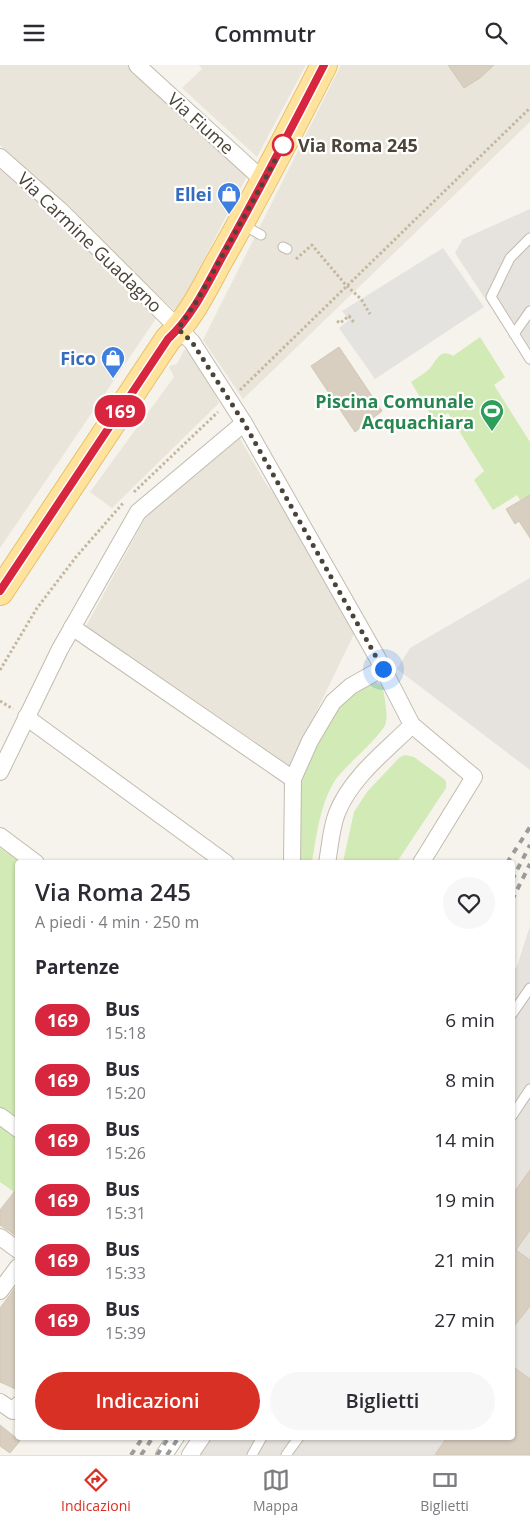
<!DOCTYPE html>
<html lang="it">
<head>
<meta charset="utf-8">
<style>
	body { margin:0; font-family:"Open Sans",sans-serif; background:#f7f7f7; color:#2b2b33; height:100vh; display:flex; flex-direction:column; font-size:19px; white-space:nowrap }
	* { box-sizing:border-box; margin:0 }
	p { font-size:16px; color:#7c7c81 }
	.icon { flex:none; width:28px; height:28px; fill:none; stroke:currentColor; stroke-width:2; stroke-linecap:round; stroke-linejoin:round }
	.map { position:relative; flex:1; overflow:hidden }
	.sheet { position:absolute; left:15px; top:795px; width:500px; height:580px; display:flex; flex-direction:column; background:#fff; border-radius:5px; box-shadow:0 1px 4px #0004 }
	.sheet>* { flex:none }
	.badge { padding:0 10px; border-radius:16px; font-size:18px; line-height:32px }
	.you { position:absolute; width:25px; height:25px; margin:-12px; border:4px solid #fff; border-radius:50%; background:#1a73e8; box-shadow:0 0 0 8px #1a73e833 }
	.map>.badge { position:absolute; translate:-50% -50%; box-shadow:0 0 0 2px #fff }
	h2 { padding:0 20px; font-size:19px; line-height:45px }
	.round { display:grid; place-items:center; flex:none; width:52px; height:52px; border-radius:26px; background:#f7f7f7 }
	.summary { display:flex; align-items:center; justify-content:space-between; height:85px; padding:0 20px }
	h1 { font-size:24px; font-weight:600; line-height:38px }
	.primary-button { display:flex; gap:10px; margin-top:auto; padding:10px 20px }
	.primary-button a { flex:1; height:58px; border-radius:30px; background:#d93025; color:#fff; font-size:20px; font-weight:600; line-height:58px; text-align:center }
	.primary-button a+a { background:#f7f7f7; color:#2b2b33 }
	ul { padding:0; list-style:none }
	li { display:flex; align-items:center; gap:15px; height:60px; padding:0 20px }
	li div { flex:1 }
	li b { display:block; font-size:19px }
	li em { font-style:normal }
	li .badge { min-width:55px; font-weight:700; text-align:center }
	header { display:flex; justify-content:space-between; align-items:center; height:65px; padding:0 20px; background:#fff; font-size:22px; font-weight:600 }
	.menu { display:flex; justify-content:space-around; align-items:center; height:70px; border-top:1px solid #e1e1e2; background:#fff; font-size:14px; color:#7c7c81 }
	.menu a { display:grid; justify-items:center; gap:2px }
	.menu .active { color:#d93025 }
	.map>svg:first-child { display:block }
	.residential { fill:#eae5da }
	.industrial { fill:#e6e2dd }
	.green { fill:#d2eab5 }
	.parking { fill:#e5e3e0 }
	.building { fill:#d8cfc1; stroke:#d3c7b4 }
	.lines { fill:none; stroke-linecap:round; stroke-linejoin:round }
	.service-casing { stroke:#c2bbae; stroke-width:11 }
	.minor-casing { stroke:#c2bbae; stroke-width:18 }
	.primary-casing { stroke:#e6c16a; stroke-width:28 }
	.path { stroke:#c4b79f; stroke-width:3; stroke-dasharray:2.5 2.5; stroke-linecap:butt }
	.service { stroke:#fff; stroke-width:9 }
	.minor { stroke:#fff; stroke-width:16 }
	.primary { stroke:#ffe39c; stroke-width:26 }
	.rail { stroke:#9a9a9a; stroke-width:4; stroke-dasharray:6 6; stroke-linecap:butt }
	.line-casing { stroke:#fff; stroke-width:11 }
	.line { stroke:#d7263d; stroke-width:8 }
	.walk { stroke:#4b4439; stroke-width:5; stroke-dasharray:0 9 }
	.stop-dot { fill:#fff; stroke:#d7263d; stroke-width:2.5 }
	.labels { text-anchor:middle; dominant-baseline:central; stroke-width:4.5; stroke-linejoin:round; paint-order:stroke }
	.street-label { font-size:18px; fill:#4b4439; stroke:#fff }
	.stop-label { font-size:18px; font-weight:bold; fill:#4b4439; stroke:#fff; text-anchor:start }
	.shop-label { font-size:18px; font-weight:bold; fill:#366cbe; stroke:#fff; text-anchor:end }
	.leisure-label { font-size:18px; font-weight:bold; fill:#27864d; stroke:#fff; text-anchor:end }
</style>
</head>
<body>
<header><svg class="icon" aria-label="menu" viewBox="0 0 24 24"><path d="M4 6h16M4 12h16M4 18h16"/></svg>Commutr<svg class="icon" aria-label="search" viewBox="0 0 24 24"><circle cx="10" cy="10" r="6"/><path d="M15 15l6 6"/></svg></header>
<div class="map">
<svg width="530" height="1390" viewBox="0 0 530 1390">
	<rect width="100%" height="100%" fill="#f6f3ec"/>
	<!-- residential -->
	<g class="residential">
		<path d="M0,0H131L210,72L247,111L179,243L175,246L0,80Z"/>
		<path d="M199,0H306L257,92L182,23L202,4Z"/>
		<path d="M341,0H530V57L243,334L203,275Z"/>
		<path d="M0,99L159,249L0,483Z"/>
		<path d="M184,285L192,287L202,301L219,338L112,443L90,427L174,312L169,301L177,299Z"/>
		<path d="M239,372L266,419L276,430L355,567L290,701L125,588L85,563L148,448Z"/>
	</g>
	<!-- industrial -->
	<g class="industrial">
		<path d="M530,144V302L455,188L463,174Z"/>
		<path d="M530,513V705L397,604L410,583Z"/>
		<path d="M530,861V1390H198L210,1373L512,1372V907L517,901Z"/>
	</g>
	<!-- green -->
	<g class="green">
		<path d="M480,272L505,312L494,320L530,377V430L520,435L517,430L493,445L474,415L484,406L448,348L434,356L411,317C417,313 426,308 431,302C437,294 441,283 453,291Z"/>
		<path d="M372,616L381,619L383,622C384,633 388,646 386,657C385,668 346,700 336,714C320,738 317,769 312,797L296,798L300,711L338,639Z"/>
		<path d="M405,690L414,692L444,714L446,717V723L397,797H343L354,747L367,727L400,692Z"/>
		<path d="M0,783L21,797L18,798L17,1060L0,1047Z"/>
		<path d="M0,1058L17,1071V1129L0,1117Z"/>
	</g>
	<!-- parking -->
	<path class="parking" d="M443,183L484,242L375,314L339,263L349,255L342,246Z"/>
	<!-- building -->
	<g class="building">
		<path d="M448,0H494L480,13L464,23Z"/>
		<path d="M339,282L382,346L355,367L311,301Z"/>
		<path d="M530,430V473L519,456L515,459L506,444Z"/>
		<path d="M530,1105V1165L516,1185L530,1195V1241L512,1264V1130Z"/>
		<path d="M18,1122V1172L0,1160V1145Z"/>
		<path d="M18,1219V1325L0,1317V1243Z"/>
		<path d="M512,1301L530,1314V1390H435L447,1372H512Z"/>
		<path d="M0,1360L20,1376L10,1388L0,1381Z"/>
	</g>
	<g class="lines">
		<!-- service casing -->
		<g class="service-casing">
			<g id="service">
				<path d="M243,160L261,170"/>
				<path d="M530,173L510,193L491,232L530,294"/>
				<path d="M283,182L287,184"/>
				<path d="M514,269L530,246"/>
				<path d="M512,949L530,923"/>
				<path d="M512,1051L530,1024"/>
				<path d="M252,1390L262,1372"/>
				<path d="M286,1390L299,1372"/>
			</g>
		</g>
		<!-- minor casing -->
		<g class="minor-casing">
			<g id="minor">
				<path d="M137,0L264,116"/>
				<path d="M0,92L61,146L192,277L244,358L377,592L412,660L474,712L421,798"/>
				<path d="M72,562L293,714"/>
				<path d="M26,652L226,798"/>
				<path d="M0,707L60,584L138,447L244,358"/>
				<path d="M0,771L36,798"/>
				<path d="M292,798L293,714L310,676L333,637L351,621L383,603"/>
				<path d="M327,798C330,782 331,763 337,748C351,712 386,686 412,660"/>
				<path d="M0,1051L18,1064"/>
				<path d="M0,1172L18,1185"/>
				<path d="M0,1226L18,1202"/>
				<path d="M0,1337L13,1346L18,1340"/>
				<path d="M164,1390L176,1372"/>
				<path d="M190,1390L202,1372"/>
			</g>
		</g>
		<!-- primary casing -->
		<g class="primary-casing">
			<path id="primary" d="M0,527L168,274C193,251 207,217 224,188C259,126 292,63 324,0"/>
		</g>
		<!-- path -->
		<g class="path">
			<path d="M296,194L312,180L345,219L361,234L370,249"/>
			<path d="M337,256L340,258L349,251L355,259"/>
			<path d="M240,325L530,43"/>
			<path d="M134,427L218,347"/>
			<path d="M0,605L37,543L76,492L124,437"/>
			<path d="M0,636L13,644"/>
		</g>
		<!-- service -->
		<use href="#service" class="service"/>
		<!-- minor -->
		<use href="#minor" class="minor"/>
		<!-- primary -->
		<use href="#primary" class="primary"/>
		<!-- rail -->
		<g class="rail">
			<path d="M507,798L530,762"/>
			<path d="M512,815L530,780"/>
			<path d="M512,835L530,799"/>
			<path d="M131,1390L143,1372"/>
			<path d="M141,1390L153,1372"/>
			<path d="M157,1390L169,1372"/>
			<path d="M167,1390L179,1372"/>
		</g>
	</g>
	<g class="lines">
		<!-- line casing -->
		<g class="line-casing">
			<path id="line" d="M0,526L168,274C194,250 209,215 226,185C260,124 292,62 324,0"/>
		</g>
		<!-- line -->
		<use href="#line" class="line"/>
		<!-- walk -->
		<path class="walk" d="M283,80L264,116L198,234L178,264L192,277L244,358L383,604"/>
	</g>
	<!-- icons -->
	<defs>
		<g id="shop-pin" transform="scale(1.25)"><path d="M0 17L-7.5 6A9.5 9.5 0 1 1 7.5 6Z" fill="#3f7fe0" stroke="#fff"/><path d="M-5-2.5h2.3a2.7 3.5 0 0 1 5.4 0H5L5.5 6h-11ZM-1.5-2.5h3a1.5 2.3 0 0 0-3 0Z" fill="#fff"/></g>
		<g id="stadium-pin" transform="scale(1.25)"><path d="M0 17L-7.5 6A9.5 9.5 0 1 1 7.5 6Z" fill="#2e9e5b" stroke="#fff"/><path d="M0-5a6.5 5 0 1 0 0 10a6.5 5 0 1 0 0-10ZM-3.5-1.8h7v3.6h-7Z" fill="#fff"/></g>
	</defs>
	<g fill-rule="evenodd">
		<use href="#shop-pin" x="229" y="129"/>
		<use href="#shop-pin" x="113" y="293"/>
		<use href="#stadium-pin" x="492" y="346"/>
	</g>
	<!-- markers -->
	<circle class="stop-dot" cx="283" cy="80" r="10"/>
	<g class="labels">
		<!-- street labels -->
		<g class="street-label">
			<text transform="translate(201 58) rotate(42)">Via Fiume</text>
			<text transform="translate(90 177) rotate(44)">Via Carmine Guadagno</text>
		</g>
		<!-- stop labels -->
		<g class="stop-label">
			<text x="298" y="80">Via Roma 245</text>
		</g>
		<!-- shop labels -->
		<g class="shop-label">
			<text x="212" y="129">Ellei</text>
			<text x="96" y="293">Fico</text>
		</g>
		<!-- leisure labels -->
		<g class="leisure-label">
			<text x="474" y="336">Piscina Comunale<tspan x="474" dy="21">Acquachiara</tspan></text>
		</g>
	</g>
</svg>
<div class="you" style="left:383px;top:604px"></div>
<b class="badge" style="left:120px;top:346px;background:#d7263d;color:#fff">169</b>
<section class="sheet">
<div class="summary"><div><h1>Via Roma 245</h1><p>A piedi · 4 min · 250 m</p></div><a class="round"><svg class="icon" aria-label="heart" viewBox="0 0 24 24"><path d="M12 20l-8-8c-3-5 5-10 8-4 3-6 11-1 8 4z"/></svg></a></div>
<h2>Partenze</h2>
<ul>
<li><span class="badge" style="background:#d7263d;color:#fff">169</span><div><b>Bus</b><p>15:18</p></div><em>6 min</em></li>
<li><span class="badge" style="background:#d7263d;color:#fff">169</span><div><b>Bus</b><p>15:20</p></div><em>8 min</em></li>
<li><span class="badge" style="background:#d7263d;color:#fff">169</span><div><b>Bus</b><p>15:26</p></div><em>14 min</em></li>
<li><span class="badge" style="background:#d7263d;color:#fff">169</span><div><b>Bus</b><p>15:31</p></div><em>19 min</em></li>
<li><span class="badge" style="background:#d7263d;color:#fff">169</span><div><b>Bus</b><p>15:33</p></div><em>21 min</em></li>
<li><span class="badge" style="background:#d7263d;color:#fff">169</span><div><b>Bus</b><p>15:39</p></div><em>27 min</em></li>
</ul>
<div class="primary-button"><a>Indicazioni</a><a>Biglietti</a></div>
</section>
</div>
<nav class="menu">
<a class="active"><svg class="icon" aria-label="directions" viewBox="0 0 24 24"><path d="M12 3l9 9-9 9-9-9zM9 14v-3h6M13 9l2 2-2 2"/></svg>Indicazioni</a>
<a><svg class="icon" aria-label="map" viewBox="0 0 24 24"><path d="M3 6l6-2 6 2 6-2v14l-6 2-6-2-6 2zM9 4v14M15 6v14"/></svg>Mappa</a>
<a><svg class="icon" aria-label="tickets" viewBox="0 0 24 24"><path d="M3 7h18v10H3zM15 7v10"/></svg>Biglietti</a>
</nav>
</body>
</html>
